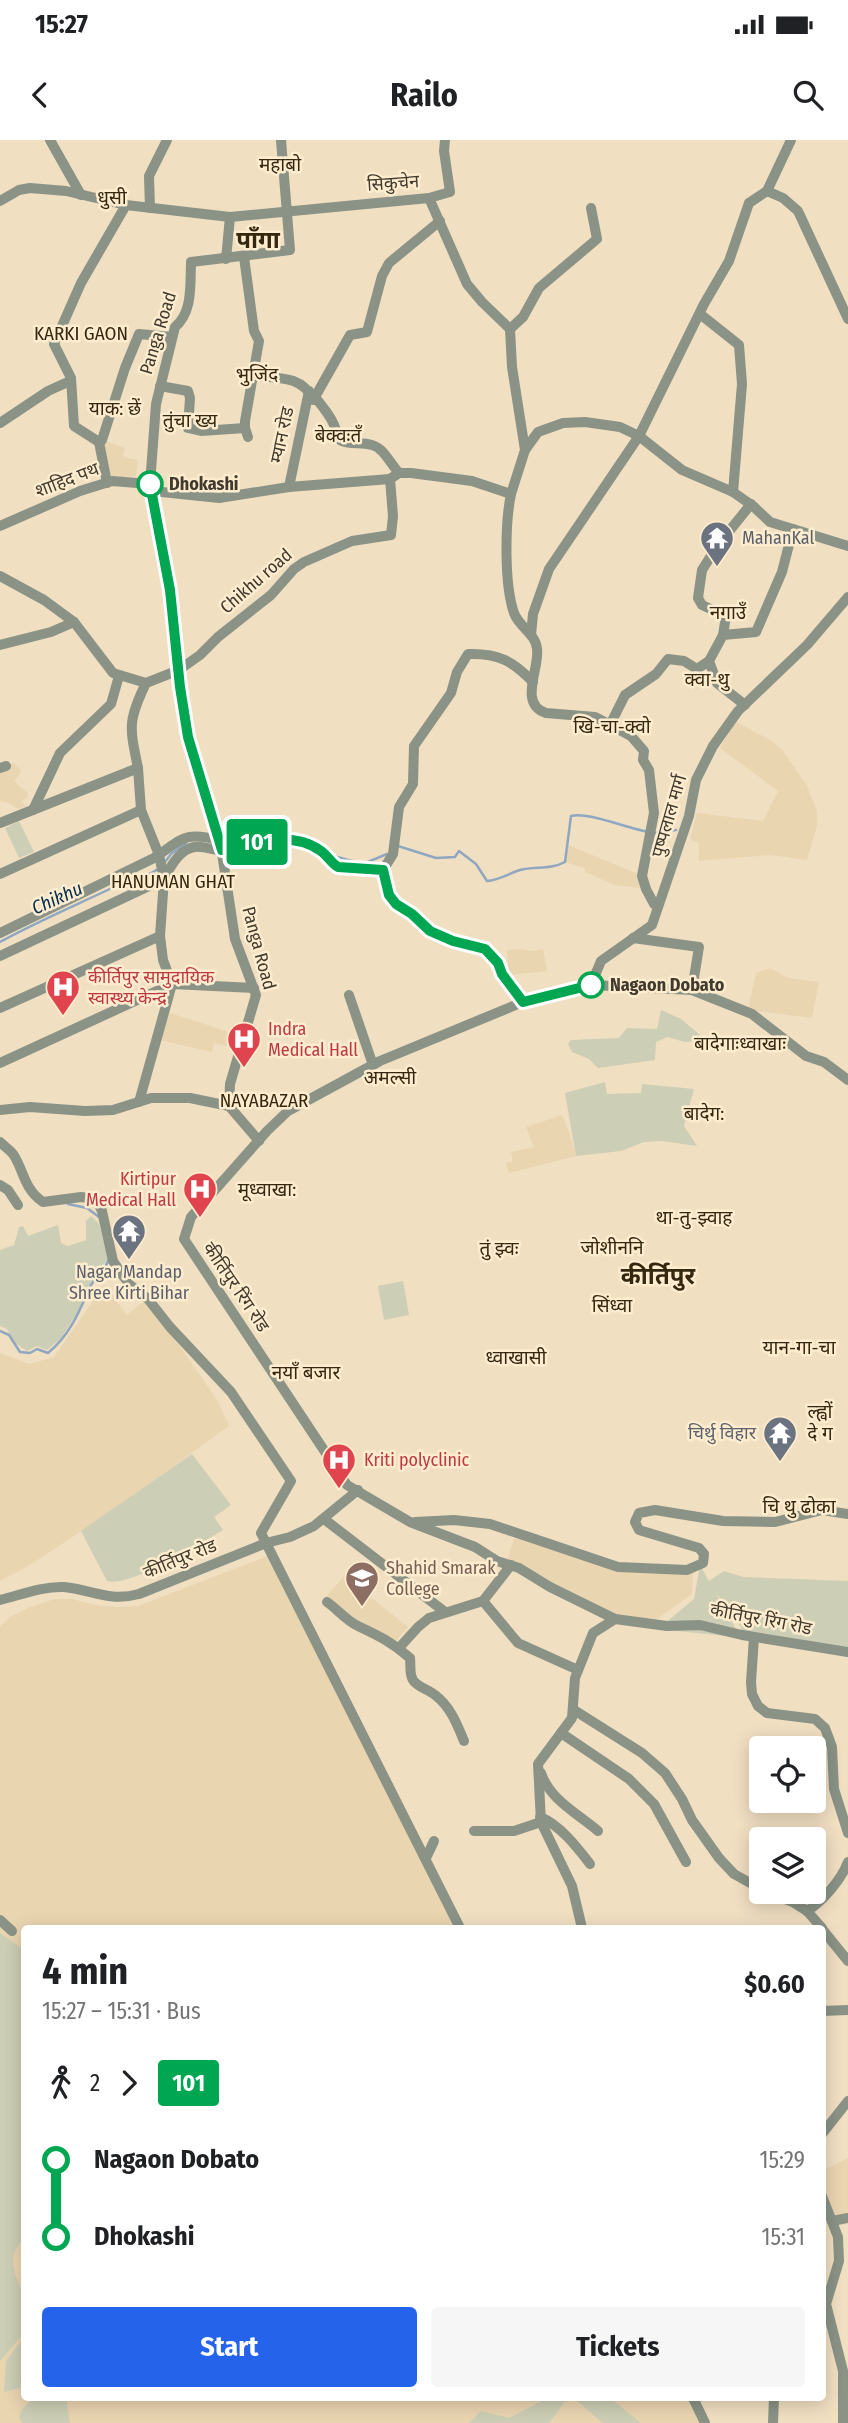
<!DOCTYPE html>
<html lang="en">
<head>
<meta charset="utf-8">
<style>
	body { margin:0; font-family:"Fira Sans Condensed","Noto Sans Devanagari",sans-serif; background:#f6f6f6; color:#202124; height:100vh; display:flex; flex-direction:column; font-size:26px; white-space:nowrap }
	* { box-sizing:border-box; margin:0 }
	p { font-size:23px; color:#757577 }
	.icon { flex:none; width:38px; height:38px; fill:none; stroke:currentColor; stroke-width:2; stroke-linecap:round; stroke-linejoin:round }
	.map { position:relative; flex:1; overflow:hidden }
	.side { position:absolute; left:21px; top:1785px; width:805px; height:476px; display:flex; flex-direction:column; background:#fff; border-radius:7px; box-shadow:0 4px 18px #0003 }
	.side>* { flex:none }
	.badge { padding:0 14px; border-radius:5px; font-size:24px; line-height:46px }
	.fabs { position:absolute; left:749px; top:1596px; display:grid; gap:14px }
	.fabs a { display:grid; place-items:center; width:77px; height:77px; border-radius:7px; background:#fff; box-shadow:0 4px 18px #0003; font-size:35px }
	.map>.badge { position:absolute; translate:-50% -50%; box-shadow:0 0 0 4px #fff }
	.legs { display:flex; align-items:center; gap:10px; height:77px; padding:0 21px; font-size:23px }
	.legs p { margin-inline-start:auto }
	.head { display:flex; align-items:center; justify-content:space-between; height:119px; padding:0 21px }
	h1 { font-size:38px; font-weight:700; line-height:52px }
	.cta { display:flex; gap:14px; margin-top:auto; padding:14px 21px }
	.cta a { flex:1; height:80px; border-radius:7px; background:#2563eb; color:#fff; font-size:28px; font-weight:700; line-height:80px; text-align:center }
	.cta a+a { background:#f6f6f6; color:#202124 }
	ul { padding:0 21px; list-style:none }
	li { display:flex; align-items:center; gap:24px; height:77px; font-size:26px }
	li i { display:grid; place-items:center; width:10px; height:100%; margin:0 9px; background:currentColor }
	li i::after { content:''; width:18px; height:18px; margin:-9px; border:5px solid; border-radius:50%; background:#fff }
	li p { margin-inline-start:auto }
	li:first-child i { background:linear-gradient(#0000 50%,currentColor 0) }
	li:last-child i { background:linear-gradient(currentColor 50%,#0000 0) }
	.status { display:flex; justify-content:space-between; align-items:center; height:49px; padding:0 35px; background:#fff; direction:ltr }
	.status svg { height:19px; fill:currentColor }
	header { display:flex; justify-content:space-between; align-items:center; height:91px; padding:0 21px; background:#fff; font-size:32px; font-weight:700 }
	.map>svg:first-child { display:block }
	.built { fill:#ead5b1 }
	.green { fill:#ccceb5 }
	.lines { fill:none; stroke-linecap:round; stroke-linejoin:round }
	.stream { stroke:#8fa7c0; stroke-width:2.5 }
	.minor { stroke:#8a9386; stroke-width:10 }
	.line-1-casing { stroke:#fff; stroke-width:16 }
	.line-1 { stroke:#00a651; stroke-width:10 }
	.stop-1-dot { fill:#fff; stroke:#00a651; stroke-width:3.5 }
	.labels { text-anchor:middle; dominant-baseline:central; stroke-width:5; stroke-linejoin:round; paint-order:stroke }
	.street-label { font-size:18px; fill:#413a2e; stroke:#feeccf }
	.stop-label { font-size:18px; font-weight:bold; fill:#413a2e; stroke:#feeccf; text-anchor:start }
	.worship-label { font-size:18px; fill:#5b616d; stroke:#feeccf; text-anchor:start }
	.health-label { font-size:18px; fill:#be3a42; stroke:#feeccf; text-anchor:start }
	.education-label { font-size:18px; fill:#785e54; stroke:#feeccf; text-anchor:start }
	.neighbourhood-label { font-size:19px; fill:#352810; stroke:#feeccf }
	.water-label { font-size:19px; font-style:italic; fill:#062e50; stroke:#feeccf }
	.district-label { font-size:24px; font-weight:bold; fill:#352810; stroke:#feeccf }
</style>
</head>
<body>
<div class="status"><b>15:27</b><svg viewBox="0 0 49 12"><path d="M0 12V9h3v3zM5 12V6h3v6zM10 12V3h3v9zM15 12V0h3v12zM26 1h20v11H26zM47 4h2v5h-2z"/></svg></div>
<header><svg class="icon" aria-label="back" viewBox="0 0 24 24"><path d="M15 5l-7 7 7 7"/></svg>Railo<svg class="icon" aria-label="search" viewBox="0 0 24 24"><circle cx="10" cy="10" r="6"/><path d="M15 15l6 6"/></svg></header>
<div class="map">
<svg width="848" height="2283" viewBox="0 0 848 2283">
	<rect width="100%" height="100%" fill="#f1dfc2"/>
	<!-- built -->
	<g class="built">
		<path d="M104,300L125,308L123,317L138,320L136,336L109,338L102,311Z"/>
		<path d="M736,582L770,600L782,609L807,646L817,671V686L807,720L770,715L699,721V703L690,699L697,673L763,681L778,651L720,608Z"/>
		<path d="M14,623L22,631L14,641L28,653L27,658L21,661L26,666L18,669L9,663L0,661V629Z"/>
		<path d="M568,705L638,734L640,748L615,745L585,732V728L565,722Z"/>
		<path d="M520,809L533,811L543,809L547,831L509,835L507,810Z"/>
		<path d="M770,828L788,838L819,842L812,878L748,870L756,833Z"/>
		<path d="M170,873L229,892L226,906L214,903L212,912L159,900Z"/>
		<path d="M562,975L569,992L576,1016L509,1033L506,1023L513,1021L511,1012L534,1007L526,987Z"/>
		<path d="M104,1145L127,1175L147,1159L218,1261L229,1286L109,1373L30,1425L0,1441V1213L29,1224L54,1217Z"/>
		<path d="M514,1398L596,1422L693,1431L692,1454L646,1487L637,1485L507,1421Z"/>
		<path d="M270,1415L459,1788H24V2258H690L702,2283H0V1486L10,1477L30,1467L54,1459H72L95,1465L119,1467L138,1466Z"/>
		<path d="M344,1436L408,1487L395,1502L354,1478L326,1457Z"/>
		<path d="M848,2018V2074L834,2077L823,2040L822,2031Z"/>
	</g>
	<!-- green -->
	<g class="green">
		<path d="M19,681L34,712L19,718L5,688Z"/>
		<path d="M661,870L681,879L706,900L685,902L667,897L656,902L655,920L598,928L589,919L572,912L568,904L571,900L619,898L627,888L657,889Z"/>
		<path d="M605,942L607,954L641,953L642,944L694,949L684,986L697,1006L662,1001L644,1002L621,1011L576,1016L565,953Z"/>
		<path d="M91,1076L99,1084L108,1119L92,1142L78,1172L60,1199L47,1210L37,1206L27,1211L14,1202L7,1189L0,1186V1110L14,1105L19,1087L23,1086L28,1096L58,1085L61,1103L68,1106L86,1100V1081Z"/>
		<path d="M403,1141L409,1175L384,1180L378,1146Z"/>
		<path d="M192,1314L231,1365L214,1377L223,1390C200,1403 130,1448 107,1441L81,1391Z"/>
		<path d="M700,1425L709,1441L724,1431L743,1437L848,1441V1517L741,1498V1487L715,1451L737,1491L735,1497L658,1489L694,1459Z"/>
		<path d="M0,1793L24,1810V2097C6,2119 14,2131 23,2154C28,2164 24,2181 24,2193L0,2221Z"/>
		<path d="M24,2197V2247L4,2252L6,2221Z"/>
		<path d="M34,2258H66L70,2283H22L19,2277L22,2269Z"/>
		<path d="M548,2258H573L566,2260L549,2283H469L481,2271L509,2278Z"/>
		<path d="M574,2258H610L641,2283H603Z"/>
	</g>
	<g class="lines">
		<!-- stream -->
		<g class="stream">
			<path d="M655,693L676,690"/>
			<path d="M223,700C237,687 263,689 279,696"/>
			<path d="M398,706L436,718L455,717L459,711L476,724L487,741C499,740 508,734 520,730C535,726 550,730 565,722L571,676C586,671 629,689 649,692"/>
			<path d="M330,715L363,724L387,714"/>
			<path d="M165,722L171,714L186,703"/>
			<path d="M0,802C38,781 79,764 118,745C130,739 146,738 158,729"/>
			<path d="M68,1064L87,1068L99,1077"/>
			<path d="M0,1191L9,1195L20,1212L30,1213L37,1209L48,1213C70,1195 79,1172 90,1147C95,1137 105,1131 109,1119"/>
		</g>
		<!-- minor -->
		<g class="minor">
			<path d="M50,0L81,55"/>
			<path d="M767,51L783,58L798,71L848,179"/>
			<path d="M429,58L450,52L444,11L445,0"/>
			<path d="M0,61L19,50L30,48L66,51L126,65L230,77L429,58L467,144L482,162L510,189"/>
			<path d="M150,68L149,36L167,0"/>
			<path d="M244,117L254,191L259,201L245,281V288L248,297"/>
			<path d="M226,119L230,77"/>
			<path d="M700,174L739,205L742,244L733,352"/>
			<path d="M510,189L512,227L525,310L538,292L563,283L585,282L620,287L639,296L682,330L733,352L753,366L770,382L848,406"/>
			<path d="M510,189L523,177L539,148L597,99L591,68"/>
			<path d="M253,236C276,238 303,235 313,260L315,257C325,270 336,282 338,299C349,306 360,301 372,305C384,308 391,325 399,333"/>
			<path d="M160,246L188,251L190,258L188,288L201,291L245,288"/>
			<path d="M315,257L350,195L367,192L382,136L389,123L440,81"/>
			<path d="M0,283L48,251L70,241"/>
			<path d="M99,302L102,300L125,228L139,194L172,197"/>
			<path d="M107,343L99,302L74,286L71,238L54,204L81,143L126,65"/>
			<path d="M289,347L309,251"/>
			<path d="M152,351L219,358L289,347L390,339"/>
			<path d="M511,354C505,383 504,444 514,473C519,487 536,494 537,509C540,528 518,564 546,573L595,577L631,596L644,611L643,620L649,630L654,673L642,736L646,749L654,764L658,766"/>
			<path d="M0,386L80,351L112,341L150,344"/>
			<path d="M0,436L44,460L74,482L113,533L146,543L179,530L200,515L218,497L271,455L294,429L304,422L352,401L391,395L393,376L390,339L399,333H411L472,341L511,354L525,310"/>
			<path d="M531,495L533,474L549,429L639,296L704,164L729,121L749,63L767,51L791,0"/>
			<path d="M723,495L726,476L702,465L698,458L702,430L718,405L751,364"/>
			<path d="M0,505L51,492L74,482"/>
			<path d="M745,565L717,543L709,521L723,495L756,492L782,432L793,389"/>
			<path d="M610,585L625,555L656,534L668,519L684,521L697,529L709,521"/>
			<path d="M0,628L6,626"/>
			<path d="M138,628C130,588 127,582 146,543"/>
			<path d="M33,670L60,613L111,564L119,536"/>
			<path d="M0,683L138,628L141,670L159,715L164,739L160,796L163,820L172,844L0,923"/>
			<path d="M0,734L141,670"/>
			<path d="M0,793L154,718C183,699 182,691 220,700"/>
			<path d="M633,798L699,807L692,850"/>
			<path d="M0,816L164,739C169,729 176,716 186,710C199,702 210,711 223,710C252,708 278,691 308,704C321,709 326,720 338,727L383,730"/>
			<path d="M591,845L601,821L652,785L689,676L696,640L713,606L738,571L807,505L848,457"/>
			<path d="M349,855L373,925"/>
			<path d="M523,862L502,834L498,823L485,809L453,801L430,791L412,774L396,764L389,755L383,730L393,714L399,667L413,644L414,606L451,553L457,532L468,514C498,513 513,521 533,542"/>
			<path d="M0,868L160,796"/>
			<path d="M848,940L824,922L806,916L752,874L692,850L591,845L523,862L380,921L288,971L267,991L191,1077L184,1099L347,1345L410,1382L475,1407L497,1421L519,1428L550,1447L615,1479L667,1486L700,1485L742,1495L848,1512"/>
			<path d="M139,962L172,844L254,848"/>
			<path d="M0,970L30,967L85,971L113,970L151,958H190L229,966"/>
			<path d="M259,1001L229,966L230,944L256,855L235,799L220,700L188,597L180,547L170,451L150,344L156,264L175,187C193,172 190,145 191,122L290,110L281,0"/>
			<path d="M0,1002C4,1006 10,1010 13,1014C24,1030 23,1048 43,1062L81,1057L96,1059L102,1071L113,1121L121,1133L130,1145L148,1159L170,1187L231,1252L291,1341L261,1393L460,1788"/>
			<path d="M0,1045L8,1050L18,1065"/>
			<path d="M324,1379L445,1472"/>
			<path d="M415,1382L454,1380L490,1384L618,1427L687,1430L703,1423L704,1414L699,1408L639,1390L635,1382L639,1373L655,1370L723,1381L775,1382L822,1370L848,1374"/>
			<path d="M0,1460C20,1455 43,1446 64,1447C93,1450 109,1462 139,1454L266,1403L290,1397L314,1386L358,1350"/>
			<path d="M483,1461L518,1503L578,1530"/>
			<path d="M327,1462C337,1469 347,1481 358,1486C379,1496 392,1502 410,1518C411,1525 409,1534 413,1540C416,1546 429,1550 435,1555C450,1566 457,1584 464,1601"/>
			<path d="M754,1497L751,1542L752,1554L758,1566L767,1573L815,1579L825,1588L832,1607L834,1649L848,1693"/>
			<path d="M399,1508L418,1487L429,1478L483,1461L511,1425"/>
			<path d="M574,1570L642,1613L665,1633L682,1659L692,1680L719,1718L734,1734L761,1749"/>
			<path d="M561,1593L629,1639L654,1664L686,1722"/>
			<path d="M541,1633C550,1660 577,1673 598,1691"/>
			<path d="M540,1677C560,1685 577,1707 590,1724"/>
			<path d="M474,1691H514L541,1682"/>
			<path d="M426,1718L434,1701"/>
			<path d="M767,1752L793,1762L807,1771"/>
			<path d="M0,1780L12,1791"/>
			<path d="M582,1788L572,1746L541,1682L538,1624L572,1578L575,1538L593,1493L615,1479"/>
			<path d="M822,1788L807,1771C823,1761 841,1740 848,1722"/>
			<path d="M822,1789L848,1821"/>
			<path d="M822,1871L848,1870"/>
			<path d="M822,1994L848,1961"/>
			<path d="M822,2056L838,2097L839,2121L826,2164L843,2231V2283"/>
			<path d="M832,2081L848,2078"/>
			<path d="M693,2258L705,2283"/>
			<path d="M773,2283L774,2258"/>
		</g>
	</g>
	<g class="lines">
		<!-- line-1 casing -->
		<g class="line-1-casing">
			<path id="line-1" d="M150,344L170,450L180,547L188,597L222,710C254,703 292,690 321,711C328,716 331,723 338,727L383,730L389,755L396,764L412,774L430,791L453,801L485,809L498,823L502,834L523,862L591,845"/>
		</g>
		<!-- line-1 -->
		<use href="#line-1" class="line-1"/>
	</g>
	<!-- icons -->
	<defs>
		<g id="temple-pin" transform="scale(1.75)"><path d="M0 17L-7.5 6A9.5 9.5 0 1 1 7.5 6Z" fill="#6b7280" stroke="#feeccf"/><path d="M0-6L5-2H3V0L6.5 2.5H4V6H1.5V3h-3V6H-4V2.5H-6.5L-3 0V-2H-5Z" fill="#fff"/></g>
		<g id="hospital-pin" transform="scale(1.75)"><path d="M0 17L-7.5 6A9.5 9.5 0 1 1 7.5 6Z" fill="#e0444e" stroke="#feeccf"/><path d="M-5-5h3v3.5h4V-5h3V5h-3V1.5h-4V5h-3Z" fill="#fff"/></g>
		<g id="university-pin" transform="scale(1.75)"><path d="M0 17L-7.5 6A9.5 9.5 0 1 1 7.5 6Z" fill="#8d6e63" stroke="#feeccf"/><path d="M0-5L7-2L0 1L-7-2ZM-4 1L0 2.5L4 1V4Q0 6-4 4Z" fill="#fff"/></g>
	</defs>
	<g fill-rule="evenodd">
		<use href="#temple-pin" x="717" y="398"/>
		<use href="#hospital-pin" x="63" y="847"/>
		<use href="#hospital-pin" x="244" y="899"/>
		<use href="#hospital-pin" x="200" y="1049"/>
		<use href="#temple-pin" x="129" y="1091"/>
		<use href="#temple-pin" x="780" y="1293"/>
		<use href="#hospital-pin" x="339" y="1320"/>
		<use href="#university-pin" x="362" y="1438"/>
	</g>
	<!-- markers -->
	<g class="stop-1-dot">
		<circle cx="150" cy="344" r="12"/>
		<circle cx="591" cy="845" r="12"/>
	</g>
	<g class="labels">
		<!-- street labels -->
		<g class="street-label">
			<text transform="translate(393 43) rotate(-4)">सिकुचेन</text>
			<text transform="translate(158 193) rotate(-73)">Panga Road</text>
			<text transform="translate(282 295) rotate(-78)">म्यान रोड</text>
			<text transform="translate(67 340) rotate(-21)">शाहिद पथ</text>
			<text transform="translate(256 441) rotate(-41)">Chikhu road</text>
			<text transform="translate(669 676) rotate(-74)">पुष्पलाल मार्ग</text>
			<text transform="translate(259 808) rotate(75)">Panga Road</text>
			<text transform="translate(236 1147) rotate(56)">कीर्तिपुर रिंग रोड</text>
			<text transform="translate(180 1419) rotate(-22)">कीर्तिपुर रोड</text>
			<text transform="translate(761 1479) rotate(11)">कीर्तिपुर रिंग रोड</text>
		</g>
		<!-- stop labels -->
		<g class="stop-label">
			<text x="169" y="344">Dhokashi</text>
			<text x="610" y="845">Nagaon Dobato</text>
		</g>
		<!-- worship labels -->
		<g class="worship-label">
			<text x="742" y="398">MahanKal</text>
			<text x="129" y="1132" text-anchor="middle">Nagar Mandap<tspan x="129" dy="21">Shree Kirti Bihar</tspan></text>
			<text x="756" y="1293" text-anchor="end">चिर्थु विहार</text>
		</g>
		<!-- health labels -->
		<g class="health-label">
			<text x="88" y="837">कीर्तिपुर सामुदायिक<tspan x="88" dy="21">स्वास्थ्य केन्द्र</tspan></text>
			<text x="268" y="889">Indra<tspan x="268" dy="21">Medical Hall</tspan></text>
			<text x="176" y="1039" text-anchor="end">Kirtipur<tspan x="176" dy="21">Medical Hall</tspan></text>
			<text x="364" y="1320">Kriti polyclinic</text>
		</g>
		<!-- education labels -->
		<g class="education-label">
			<text x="386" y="1428">Shahid Smarak<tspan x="386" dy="21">College</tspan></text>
		</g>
		<!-- neighbourhood labels -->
		<g class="neighbourhood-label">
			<text x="280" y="24">महाबो</text>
			<text x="112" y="57">धुसी</text>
			<text x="81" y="193">KARKI GAON</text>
			<text x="257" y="234">भुजिंद</text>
			<text x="115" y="268">याक: छें</text>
			<text x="190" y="280">तुंचा ख्य</text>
			<text x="338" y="295">बेक्वःतँ</text>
			<text x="728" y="472">नगाउँ</text>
			<text x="707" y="539">क्वा-थु</text>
			<text x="612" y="586">खि-चा-क्वो</text>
			<text x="173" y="741">HANUMAN GHAT</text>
			<text x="740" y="903">बादेगाःध्वाखाः</text>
			<text x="390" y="937">अमल्सी</text>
			<text x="264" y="960">NAYABAZAR</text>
			<text x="704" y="973">बादेग:</text>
			<text x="267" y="1049">मूध्वाखा:</text>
			<text x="694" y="1077">था-तु-झ्वाह</text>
			<text x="612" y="1107">जोशीननि</text>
			<text x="499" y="1108">तुं झ्वः</text>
			<text x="612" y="1165">सिंध्वा</text>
			<text x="799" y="1207">यान-गा-चा</text>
			<text x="516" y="1217">ध्वाखासी</text>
			<text x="306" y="1232">नयाँ बजार</text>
			<text x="820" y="1271">ल्ह्वों<tspan x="820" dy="22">दे ग</tspan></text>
			<text x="799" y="1366">चि थु ढोका</text>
		</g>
		<!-- water labels -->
		<g class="water-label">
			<text transform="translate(57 758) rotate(-24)">Chikhu</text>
		</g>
		<!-- district labels -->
		<g class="district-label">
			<text x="258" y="100">पाँगा</text>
			<text x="658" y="1136">कीर्तिपुर</text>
		</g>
	</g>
</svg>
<div class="fabs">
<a><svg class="icon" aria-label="locate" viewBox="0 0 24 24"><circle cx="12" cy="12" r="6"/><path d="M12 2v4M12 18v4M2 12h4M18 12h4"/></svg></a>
<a><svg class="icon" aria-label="layers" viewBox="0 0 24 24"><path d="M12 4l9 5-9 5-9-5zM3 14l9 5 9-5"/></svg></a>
</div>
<b class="badge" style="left:257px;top:702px;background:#00a651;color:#fff">101</b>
<section class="side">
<div class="head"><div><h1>4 min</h1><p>15:27 – 15:31 · Bus</p></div><b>$0.60</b></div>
<div class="legs"><svg class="icon" aria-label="walk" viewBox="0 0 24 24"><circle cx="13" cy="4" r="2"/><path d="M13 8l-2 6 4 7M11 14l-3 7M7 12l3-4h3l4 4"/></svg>2<svg class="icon" aria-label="forward" viewBox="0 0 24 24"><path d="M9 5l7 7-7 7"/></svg><b class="badge" style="background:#00a651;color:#fff">101</b></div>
<ul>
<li><i style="color:#00a651"></i><b>Nagaon Dobato</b><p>15:29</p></li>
<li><i style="color:#00a651"></i><b>Dhokashi</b><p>15:31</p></li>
</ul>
<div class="cta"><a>Start</a><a>Tickets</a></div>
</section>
</div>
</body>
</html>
